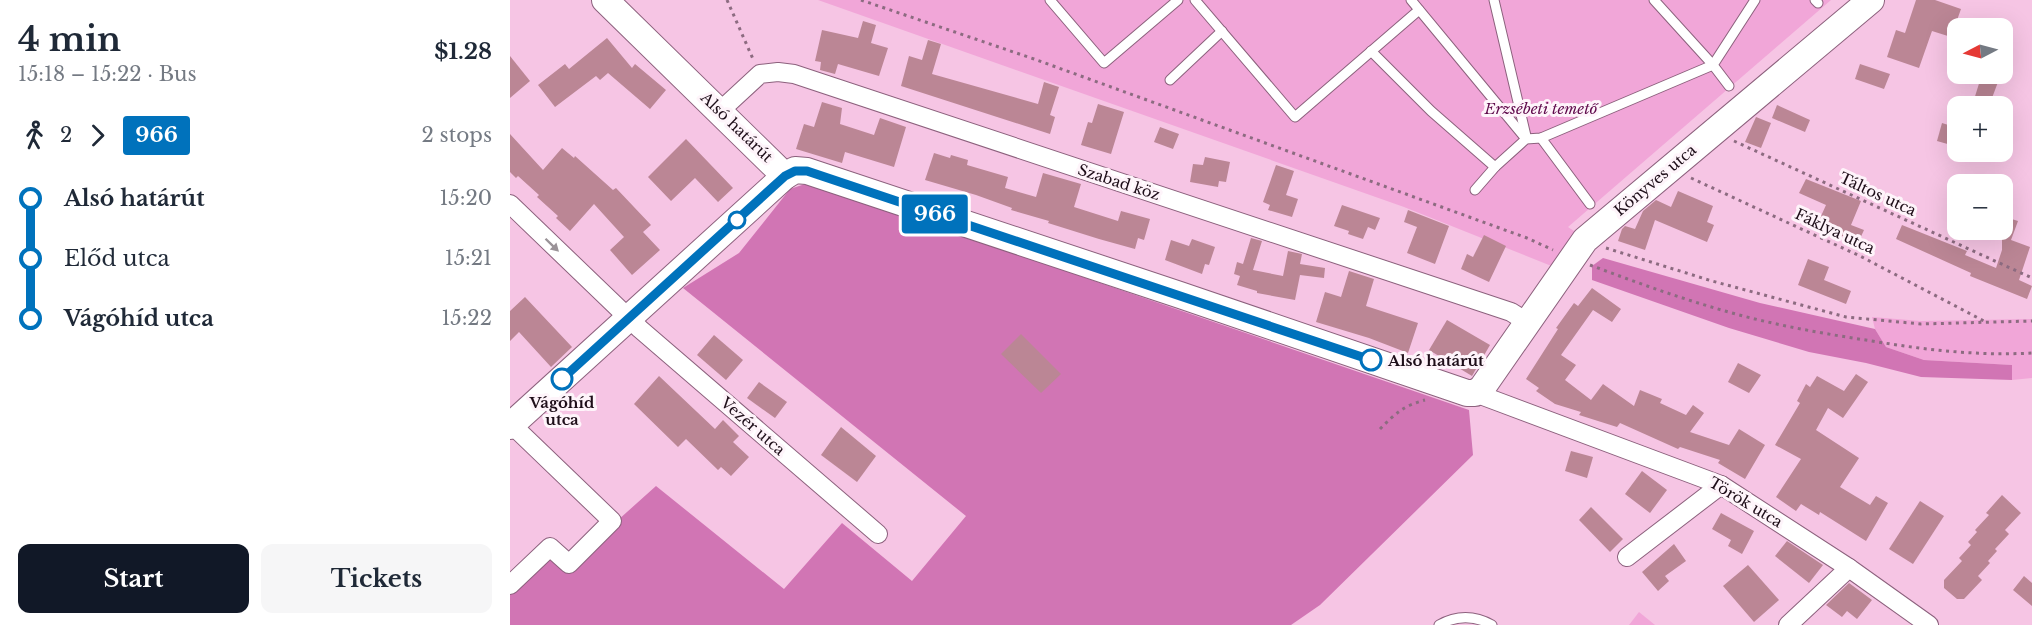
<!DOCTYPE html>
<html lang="en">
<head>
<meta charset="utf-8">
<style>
	body { margin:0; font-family:"Libre Baskerville",serif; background:#f6f6f7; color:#1f2937; height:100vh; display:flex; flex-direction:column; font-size:22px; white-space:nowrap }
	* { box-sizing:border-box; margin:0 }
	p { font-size:20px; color:#747a83 }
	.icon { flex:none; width:33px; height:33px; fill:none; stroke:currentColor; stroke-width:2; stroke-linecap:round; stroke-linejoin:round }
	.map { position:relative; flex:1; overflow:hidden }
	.drawer { display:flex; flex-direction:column; background:#fff; width:510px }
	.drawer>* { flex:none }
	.badge { padding:0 12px; border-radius:4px; font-size:21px; line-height:39px }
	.needle { width:39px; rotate:264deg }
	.controls { position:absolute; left:1437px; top:18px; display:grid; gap:12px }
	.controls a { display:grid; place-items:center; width:66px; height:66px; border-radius:12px; background:#fff; box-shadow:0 6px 24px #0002; font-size:30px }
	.map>.badge { position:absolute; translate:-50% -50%; box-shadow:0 0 0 3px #fff }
	.legs { display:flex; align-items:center; gap:9px; height:66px; padding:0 18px; font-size:20px }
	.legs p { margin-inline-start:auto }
	.headline { display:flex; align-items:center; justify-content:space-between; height:102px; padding:0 18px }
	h1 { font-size:33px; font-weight:800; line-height:45px }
	.action { display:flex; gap:12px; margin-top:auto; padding:12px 18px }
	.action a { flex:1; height:69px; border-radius:12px; background:#111827; color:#fff; font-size:24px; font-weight:800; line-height:69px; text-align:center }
	.action a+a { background:#f6f6f7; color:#1f2937 }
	ul { padding:0 18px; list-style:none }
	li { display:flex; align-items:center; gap:21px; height:60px; font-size:22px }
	li i { display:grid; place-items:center; width:9px; height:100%; margin:0 8px; background:currentColor }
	li i::after { content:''; width:15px; height:15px; margin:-8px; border:4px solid; border-radius:50%; background:#fff }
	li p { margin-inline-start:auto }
	li:first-child i { background:linear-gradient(#0000 50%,currentColor 0) }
	li:last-child i { background:linear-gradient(currentColor 50%,#0000 0) }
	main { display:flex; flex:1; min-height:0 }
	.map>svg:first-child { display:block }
	.green { fill:#f1a6d8 }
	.forest { fill:#d175b4 }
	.building { fill:#bb8695 }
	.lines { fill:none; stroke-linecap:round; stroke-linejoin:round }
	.lane-casing { stroke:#8c617d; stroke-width:11 }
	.street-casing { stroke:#8c617d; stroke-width:20 }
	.secondary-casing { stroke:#8c617d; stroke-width:28 }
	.path { stroke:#8c6b80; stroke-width:3; stroke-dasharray:3 4.5; stroke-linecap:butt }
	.lane { stroke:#fff; stroke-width:9 }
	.street { stroke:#fff; stroke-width:18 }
	.secondary { stroke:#fff; stroke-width:26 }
	.oneway { fill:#9a9398 }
	.line-1-casing { stroke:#fff; stroke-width:14 }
	.line-1 { stroke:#0072bc; stroke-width:9 }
	.stop-1-dot { fill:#fff; stroke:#0072bc; stroke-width:3 }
	.labels { text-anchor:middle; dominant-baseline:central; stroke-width:6; stroke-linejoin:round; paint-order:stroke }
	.park-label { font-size:15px; font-style:italic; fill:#5f094b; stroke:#fef4fa }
	.street-label { font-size:15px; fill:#1e0e19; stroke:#fef4fa }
	.stop-label { font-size:15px; font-weight:bold; fill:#1e0e19; stroke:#fef4fa; text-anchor:start }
</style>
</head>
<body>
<main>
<section class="drawer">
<div class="headline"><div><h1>4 min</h1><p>15:18 – 15:22 · Bus</p></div><b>$1.28</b></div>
<div class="legs"><svg class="icon" aria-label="walk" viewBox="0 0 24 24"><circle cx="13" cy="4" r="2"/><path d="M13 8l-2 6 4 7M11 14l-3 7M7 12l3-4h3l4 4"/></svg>2<svg class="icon" aria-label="forward" viewBox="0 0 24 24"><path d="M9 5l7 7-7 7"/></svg><b class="badge" style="background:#0072bc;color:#fff">966</b><p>2 stops</p></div>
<ul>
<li><i style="color:#0072bc"></i><b>Alsó határút</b><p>15:20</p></li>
<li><i style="color:#0072bc"></i><span>Előd utca</span><p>15:21</p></li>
<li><i style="color:#0072bc"></i><b>Vágóhíd utca</b><p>15:22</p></li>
</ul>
<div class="action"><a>Start</a><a>Tickets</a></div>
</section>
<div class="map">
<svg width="1522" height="625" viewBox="0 0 1522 625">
	<rect width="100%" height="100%" fill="#f6c5e4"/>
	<!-- green -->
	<g class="green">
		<path d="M308,0H1321L1058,227L1067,233L1044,267L894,207Z"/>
		<path d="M1362,317L1411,321L1522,319V378L1502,380V365L1414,360L1376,347L1365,329Z"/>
		<path d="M1129,612L1145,625H1119Z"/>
	</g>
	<!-- forest -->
	<g class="forest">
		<path d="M295,184L306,185L959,410L963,455L810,605L781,625H0V585L40,547L59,564L146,486L274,589L332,523L402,581L456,516L173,288L229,253L280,189Z"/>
		<path d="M1093,258L1250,303L1365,329L1376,347L1414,360L1502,365V380L1411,377L1356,363L1299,352L1219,328L1082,280V266Z"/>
	</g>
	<!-- building -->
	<g class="building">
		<path d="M1406,0H1425L1451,9L1441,37L1422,31L1409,68L1377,57L1386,30L1395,33Z"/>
		<path d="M353,21L366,25L361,43L378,48L369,76L328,64L325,74L310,70L311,62L305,61L312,30L348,38Z"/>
		<path d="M97,38L122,68L125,64L156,90L140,109L98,73L90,80L86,76L45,107L28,85L55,64L59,69Z"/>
		<path d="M418,40L431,44L422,74L528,104L534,82L549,87L540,115L545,117L540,134L391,86L399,56L412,60Z"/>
		<path d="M0,56L20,81L0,98Z"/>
		<path d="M1350,64L1380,74L1374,89L1345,79Z"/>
		<path d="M1472,74H1491L1479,106H1462Z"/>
		<path d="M312,102L332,108L330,124L364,135L370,118L396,127L384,167L335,152L332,163L286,149L294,124L304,127Z"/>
		<path d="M588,104L614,112L601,154L571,145L578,122L582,123Z"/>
		<path d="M1267,105L1300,120L1295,132L1262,118Z"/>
		<path d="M1246,117L1261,123L1251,148L1235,142Z"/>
		<path d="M1432,123L1448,128V147L1427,141Z"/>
		<path d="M650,127L669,134L663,149L644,142Z"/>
		<path d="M0,134L33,170L52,148L64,158L65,156L103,190L106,188L141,225L133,232L150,250L122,275L100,250L114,237L84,204L60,231L46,218L48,216L27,197L29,195L8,176L6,178L0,172Z"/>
		<path d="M176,139L223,188L208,202L185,178L161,201L138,177Z"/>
		<path d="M424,153L440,158L441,155L458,160L457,165L498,177L495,188L526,197L533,173L571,184L564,207L608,221L611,211L640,219L634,240L628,238L625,249L589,239L538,223L539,221L501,210L502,208L466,195L415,180Z"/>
		<path d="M695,157L720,162L716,182L709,181L708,187L680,182L683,164L693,165Z"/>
		<path d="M766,165L784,171L776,195L788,199L782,217L758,210L760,205L753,202Z"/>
		<path d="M1296,179L1351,201L1341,225L1354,230L1348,243L1307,225L1316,205L1289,193Z"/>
		<path d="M1168,191L1203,206L1197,222L1204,225L1197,242L1145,220L1135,250L1108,241L1112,229L1115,226L1125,229L1133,211L1146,200L1161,207Z"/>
		<path d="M832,205L870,218L865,230L858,227L853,239L838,234L839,231L824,226Z"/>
		<path d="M898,210L939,226L925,264L897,253L907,227L894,222Z"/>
		<path d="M1492,216L1508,221L1501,240L1520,247L1509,280L1522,286L1517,299L1460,276L1461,273L1386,239L1392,225L1457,251L1455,255L1486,268L1492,250Z"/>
		<path d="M974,235L996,246L979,282L951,269L957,254L963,257Z"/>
		<path d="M741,238L752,241L743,270L773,276L778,251L792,254L790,264L815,268L814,278L790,275L785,300L747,293V291L727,285L730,276L724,274L727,262L733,264Z"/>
		<path d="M682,239L705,247L699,265L695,264L692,274L655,260L661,240L679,246Z"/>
		<path d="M1298,259L1319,267L1314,280L1341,291L1336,304L1288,285Z"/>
		<path d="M839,271L864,279L856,306L908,323L898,353L859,338L806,322L815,292L831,297Z"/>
		<path d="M1082,288L1111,309L1102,322L1083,310L1051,355L1066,365L1055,380L1081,400L1093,384L1124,406L1130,390L1152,399L1150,403L1176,415L1183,405L1194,413L1180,432L1219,445L1229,429L1255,445L1235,479L1208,463L1210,460L1170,447L1168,449L1110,423L1107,427L1069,415L1071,412L1045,404L1026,391L1029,388L1016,379L1048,329L1046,328L1064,303L1068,306Z"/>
		<path d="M15,297L62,347L41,367L9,332L0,341V311Z"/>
		<path d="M937,320L980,345L962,376L919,350Z"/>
		<path d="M511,334L551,374L531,393L491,354Z"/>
		<path d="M204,335L233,360L216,380L187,355Z"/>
		<path d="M1228,363L1251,375L1239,393L1218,382Z"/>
		<path d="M1346,374L1358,382L1333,418L1318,408L1306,430L1349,458L1330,487L1360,505L1366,496L1378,503L1356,541L1310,512L1309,515L1291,504L1286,511L1266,497L1291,459L1265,445L1290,403L1287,401L1296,384L1300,387L1307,376L1334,391Z"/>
		<path d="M149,376L205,429L213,420L229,436L223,442L239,457L221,476L211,467L208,470L176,439L168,447L124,404Z"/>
		<path d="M249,382L277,402L265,418L237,398Z"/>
		<path d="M331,427L366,456L347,482L311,455Z"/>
		<path d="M1061,451L1083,457L1077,478L1055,471Z"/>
		<path d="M1132,471L1157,490L1140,513L1115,494Z"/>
		<path d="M1492,495L1511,513L1495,530L1499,534L1485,549L1487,551L1478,561L1480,563L1468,576L1472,580L1454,599H1447L1434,588V580L1452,561L1449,558L1461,545L1458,542L1467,532L1465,530L1479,515L1476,513Z"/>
		<path d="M1410,501L1434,516L1403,564L1379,549Z"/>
		<path d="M1081,507L1113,539L1100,552L1069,520Z"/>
		<path d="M1211,513L1244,531L1232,554L1218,546L1221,540L1202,529Z"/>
		<path d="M1277,541L1313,565L1299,583L1265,556Z"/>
		<path d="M1164,544L1176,561L1155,576L1159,581L1148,591L1132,572Z"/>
		<path d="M1238,565L1269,600L1244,622L1213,586Z"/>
		<path d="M1514,576L1522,583V606L1503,590Z"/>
		<path d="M1339,583L1362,600L1347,619L1337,611L1332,617L1316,605Z"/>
	</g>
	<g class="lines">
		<!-- lane casing -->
		<g class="lane-casing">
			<g id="lane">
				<path d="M540,0L594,63L668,0"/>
				<path d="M685,0L785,117L909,10"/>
				<path d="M901,0L1016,139"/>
				<path d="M984,0L1016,136"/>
				<path d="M1305,0L1308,3"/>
				<path d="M861,51L921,111L985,167"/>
				<path d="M660,80L712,31"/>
				<path d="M1219,86L1203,65L1245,0"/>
				<path d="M1031,138L1080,204"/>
				<path d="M965,190L985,167L1016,139L1031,138L1203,65L1144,0"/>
				<path d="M929,625C947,615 964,615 982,625"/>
			</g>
		</g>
		<!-- street casing -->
		<g class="street-casing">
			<g id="street">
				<path d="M210,111L250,74L268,72L284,74L1001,312L1017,322"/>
				<path d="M0,204L130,329L368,534"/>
				<path d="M965,393L1211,485L1339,568L1419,625"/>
				<path d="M0,423L102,521L59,564L40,547L0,585"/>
				<path d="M1117,557L1211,485"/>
				<path d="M1278,625L1339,568"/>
			</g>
		</g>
		<!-- secondary casing -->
		<g class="secondary-casing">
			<g id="secondary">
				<path d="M95,0L275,176"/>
				<path d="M0,426L275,176L285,170L297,171L670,295L957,393H965L972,388L1075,240L1361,0"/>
			</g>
		</g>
		<!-- path -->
		<g class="path">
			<path d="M217,0L243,59"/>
			<path d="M351,0L524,59L1017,238L1043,250"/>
			<path d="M1224,141L1522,278"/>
			<path d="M1181,178L1350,256L1474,321"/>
			<path d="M1096,248L1202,281L1336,317L1411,324L1522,321"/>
			<path d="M1080,265C1133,285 1186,304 1241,318C1281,328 1322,335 1362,341C1416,350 1468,356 1522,353"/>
			<path d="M870,429C886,413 893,406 915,400"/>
		</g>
		<!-- lane -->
		<use href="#lane" class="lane"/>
		<!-- street -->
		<use href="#street" class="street"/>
		<!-- secondary -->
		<use href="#secondary" class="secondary"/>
	</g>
	<!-- one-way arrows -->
	<defs><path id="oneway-solid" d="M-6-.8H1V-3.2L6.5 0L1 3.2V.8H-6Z" transform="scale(1.5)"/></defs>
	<use class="oneway" href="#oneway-solid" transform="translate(42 245) rotate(44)"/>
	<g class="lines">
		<!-- line-1 casing -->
		<g class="line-1-casing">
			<path id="line-1" d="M52,379L275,176L285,171H297L861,360"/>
		</g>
		<!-- line-1 -->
		<use href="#line-1" class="line-1"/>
	</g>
	<!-- markers -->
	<g class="stop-1-dot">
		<circle cx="227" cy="220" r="8"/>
		<circle cx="861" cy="360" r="10"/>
		<circle cx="52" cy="379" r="10"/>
	</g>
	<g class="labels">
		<!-- park labels -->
		<g class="park-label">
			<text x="1031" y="108">Erzsébeti temető</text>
		</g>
		<!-- street labels -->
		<g class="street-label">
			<text transform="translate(227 127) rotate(44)">Alsó határút</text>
			<text transform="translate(1145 180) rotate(-40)">Könyves utca</text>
			<text transform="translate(609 182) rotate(18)">Szabad köz</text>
			<text transform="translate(1368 194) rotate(25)">Táltos utca</text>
			<text transform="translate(1325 231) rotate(25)">Fáklya utca</text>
			<text transform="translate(243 426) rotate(41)">Vezér utca</text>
			<text transform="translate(1236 502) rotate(31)">Török utca</text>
		</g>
		<!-- stop labels -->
		<g class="stop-label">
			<text x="878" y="360">Alsó határút</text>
			<text x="52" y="402" text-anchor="middle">Vágóhíd<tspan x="52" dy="17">utca</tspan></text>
		</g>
	</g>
</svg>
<div class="controls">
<a><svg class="needle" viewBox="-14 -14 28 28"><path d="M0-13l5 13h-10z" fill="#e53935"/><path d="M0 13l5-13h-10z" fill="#747a83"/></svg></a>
<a>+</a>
<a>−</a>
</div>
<b class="badge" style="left:425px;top:214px;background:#0072bc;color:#fff">966</b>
</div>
</main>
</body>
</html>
